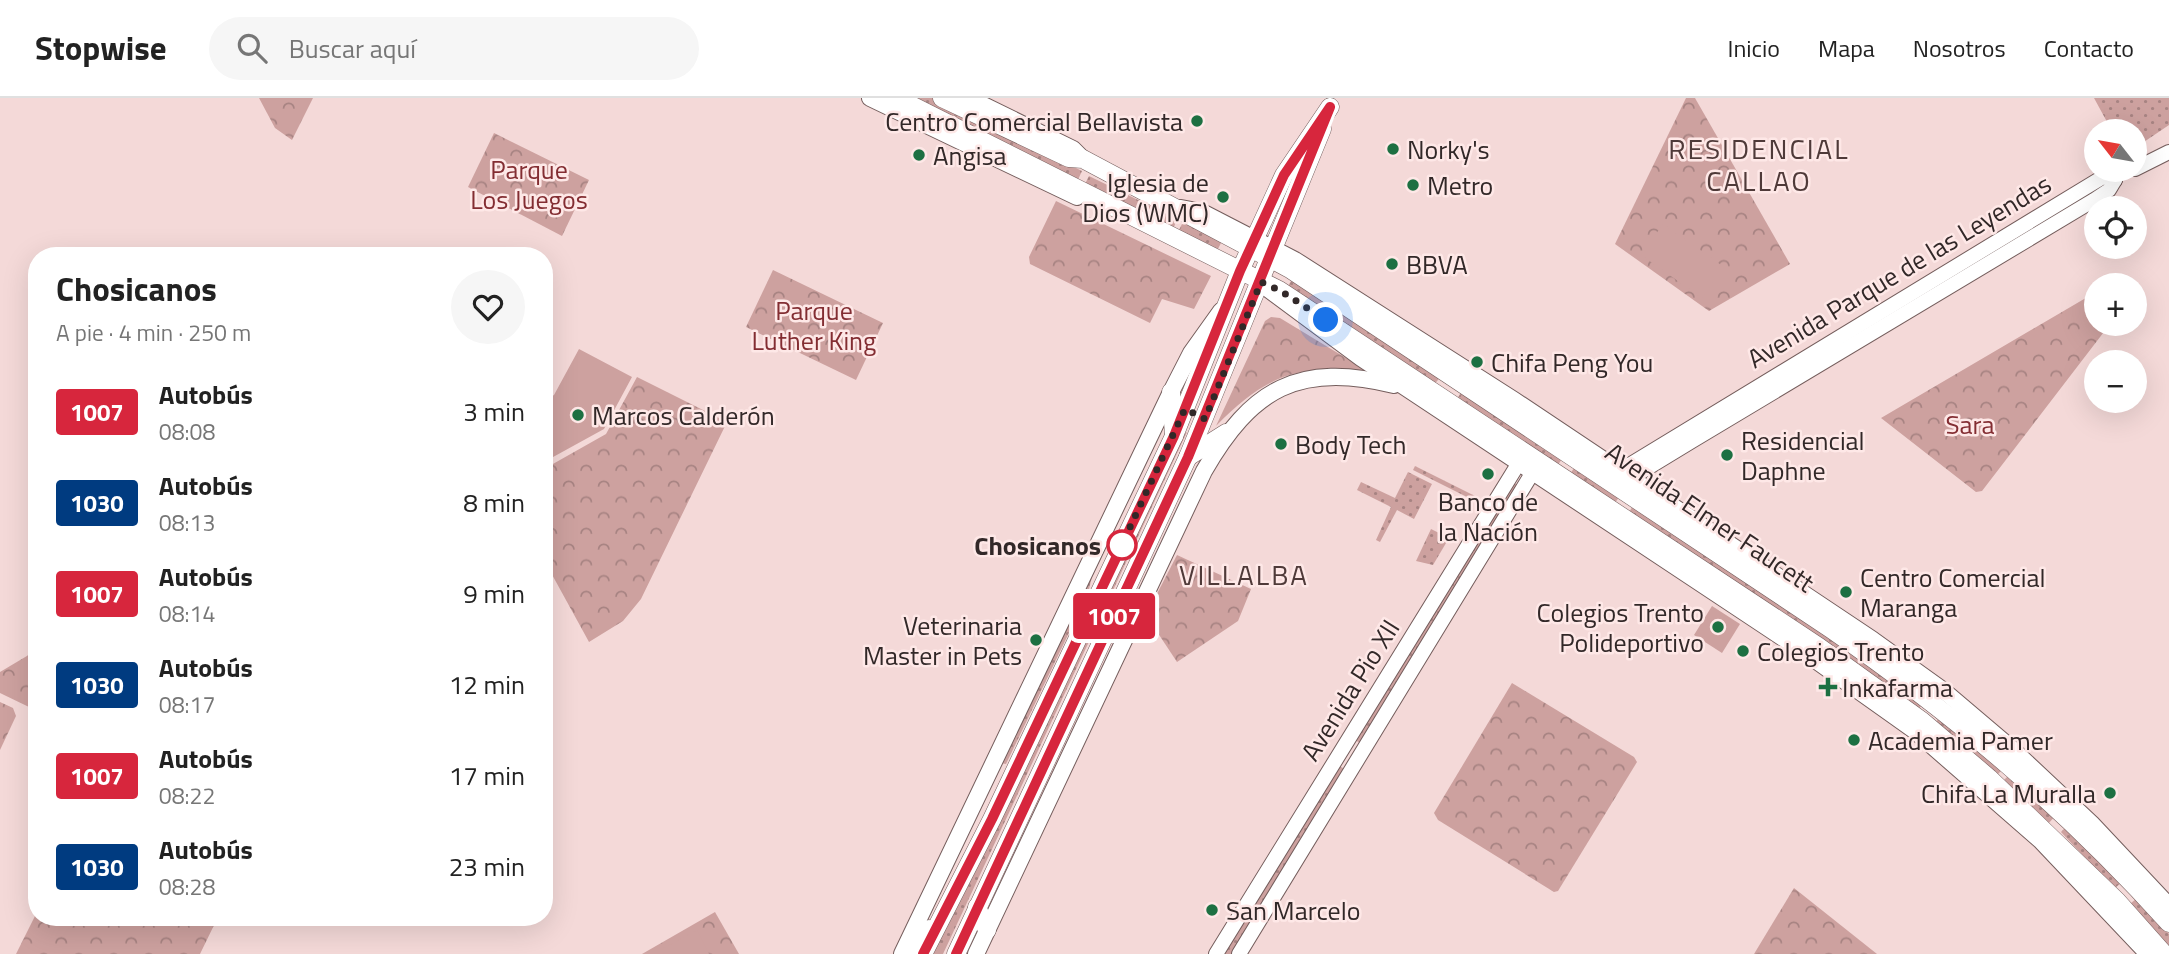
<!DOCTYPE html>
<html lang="es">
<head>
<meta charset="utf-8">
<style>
	body { margin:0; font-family:"Titillium Web",sans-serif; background:#f6f6f6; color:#222; height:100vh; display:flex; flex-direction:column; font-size:26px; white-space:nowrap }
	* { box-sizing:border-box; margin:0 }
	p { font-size:23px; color:#767676 }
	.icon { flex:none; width:38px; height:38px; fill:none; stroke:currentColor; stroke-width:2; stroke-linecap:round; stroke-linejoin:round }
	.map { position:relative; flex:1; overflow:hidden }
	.side { position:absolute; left:28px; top:149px; width:525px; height:679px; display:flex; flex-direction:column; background:#fff; border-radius:28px; box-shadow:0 7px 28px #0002 }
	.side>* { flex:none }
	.badge { padding:0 14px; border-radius:5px; font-size:24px; line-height:46px }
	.needle { width:46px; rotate:301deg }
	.controls { position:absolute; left:2084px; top:21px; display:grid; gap:14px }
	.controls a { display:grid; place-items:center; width:63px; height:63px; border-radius:50%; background:#fff; box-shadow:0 7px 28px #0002; font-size:35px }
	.you { position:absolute; width:35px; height:35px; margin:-18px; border:5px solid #fff; border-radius:50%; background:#1a73e8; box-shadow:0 0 0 10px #1a73e833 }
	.map>.badge { position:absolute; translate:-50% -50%; box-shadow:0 0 0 4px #fff }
	.round { display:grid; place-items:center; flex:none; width:74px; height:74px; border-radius:37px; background:#f6f6f6 }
	.summary { display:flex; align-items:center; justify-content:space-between; height:119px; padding:0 28px }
	h1 { font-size:33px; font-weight:700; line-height:52px }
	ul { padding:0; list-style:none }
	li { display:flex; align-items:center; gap:21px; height:91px; padding:0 28px }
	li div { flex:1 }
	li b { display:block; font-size:26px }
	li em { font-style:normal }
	li .badge { min-width:77px; font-weight:700; text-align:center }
	header { display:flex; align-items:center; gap:42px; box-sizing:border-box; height:98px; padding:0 35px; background:#fff; border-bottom:2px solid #e0e0e0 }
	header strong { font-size:33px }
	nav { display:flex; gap:38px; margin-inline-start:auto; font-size:24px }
	.search { width:490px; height:63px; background:#f6f6f6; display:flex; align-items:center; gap:18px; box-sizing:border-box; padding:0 24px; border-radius:38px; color:#767676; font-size:26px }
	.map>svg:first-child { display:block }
	.grass { fill:url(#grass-dots) }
	.forest { fill:url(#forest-crowns) }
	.pitch { fill:#cda19f }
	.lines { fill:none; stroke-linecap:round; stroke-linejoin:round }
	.tertiary-casing { stroke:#745d5c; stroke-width:16 }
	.secondary-casing { stroke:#745d5c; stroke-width:18 }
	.primary-casing { stroke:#745d5c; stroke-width:19 }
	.tertiary { stroke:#fff; stroke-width:14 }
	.secondary { stroke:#fff; stroke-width:16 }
	.primary { stroke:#fff; stroke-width:18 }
	.line-casing { stroke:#fff; stroke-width:16 }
	.line { stroke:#d7263d; stroke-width:10 }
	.walk { stroke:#322828; stroke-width:7; stroke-dasharray:0 12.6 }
	.poi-dot { fill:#1d7042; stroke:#fee8e7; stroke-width:2.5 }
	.stop-dot { fill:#fff; stroke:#d7263d; stroke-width:3.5 }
	.labels { text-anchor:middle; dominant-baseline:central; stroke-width:5; stroke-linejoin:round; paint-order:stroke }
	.poi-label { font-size:26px; fill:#322828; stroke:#fee8e7; text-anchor:start }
	.park-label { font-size:26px; fill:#832d32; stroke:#fee8e7 }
	.street-label { font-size:26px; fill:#322828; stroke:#fee8e7 }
	.stop-label { font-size:26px; font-weight:bold; fill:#322828; stroke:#fee8e7; text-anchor:end }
	.neighbourhood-label { font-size:28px; letter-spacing:2px; fill:#4f3a39; stroke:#fee8e7 }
</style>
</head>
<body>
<header>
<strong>Stopwise</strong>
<div class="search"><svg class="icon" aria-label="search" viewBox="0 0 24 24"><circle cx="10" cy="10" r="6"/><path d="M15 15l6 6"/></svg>Buscar aquí</div>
<nav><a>Inicio</a><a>Mapa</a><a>Nosotros</a><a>Contacto</a></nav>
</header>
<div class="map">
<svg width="2169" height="856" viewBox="0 0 2169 856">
	<defs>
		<pattern id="grass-dots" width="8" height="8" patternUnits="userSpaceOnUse" patternTransform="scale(1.75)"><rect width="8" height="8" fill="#cda19f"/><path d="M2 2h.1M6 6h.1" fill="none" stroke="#a78382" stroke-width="1.8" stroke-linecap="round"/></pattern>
		<pattern id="forest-crowns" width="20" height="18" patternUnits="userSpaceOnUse" patternTransform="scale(1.75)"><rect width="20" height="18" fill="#cda19f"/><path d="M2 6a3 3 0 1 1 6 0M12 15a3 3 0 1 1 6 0" fill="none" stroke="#a78382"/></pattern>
	</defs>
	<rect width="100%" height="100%" fill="#f4d9d8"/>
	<!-- grass -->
	<g class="grass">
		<path d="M900,0H933L1082,73L1076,86Z"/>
		<path d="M2094,0H2169V27L2135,50V33H2112Z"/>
		<path d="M1089,78L1177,121L1174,129L1084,88Z"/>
		<path d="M1183,124L1222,143L1218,151L1179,132Z"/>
		<path d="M1293,180L1441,278L1434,287L1286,191Z"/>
		<path d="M1462,293L1563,359L1558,367L1457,301Z"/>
		<path d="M1187,334L943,856H933L1177,341Z"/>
		<path d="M1415,368L1475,398L1473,402L1413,372Z"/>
		<path d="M1574,370L1619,399L1615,405L1570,376Z"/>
		<path d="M1408,374L1432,386L1414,421L1397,412L1380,444L1376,442L1391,409L1357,392L1361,384L1395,400Z"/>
		<path d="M1510,382L1517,387L1361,646L1354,641Z"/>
		<path d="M1634,406L1925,603L1918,612L1628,416Z"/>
		<path d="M1119,416H1121L1092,479L1088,495L1006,666L1000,665Z"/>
		<path d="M1431,431L1449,440L1433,467L1416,463Z"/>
		<path d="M1941,619L2004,670L1997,677L1933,626Z"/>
		<path d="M1337,668L1346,671L1233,856H1224Z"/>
		<path d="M2011,675L2056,717L2048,726L2003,683Z"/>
		<path d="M2070,725L2123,783L2114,791L2061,734Z"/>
		<path d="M2137,800L2169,836V850L2130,806Z"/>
	</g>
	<!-- forest -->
	<g class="forest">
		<path d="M259,0H313L292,42L275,30Z"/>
		<path d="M1686,0H1695L1790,166L1709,213L1615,146Z"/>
		<path d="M494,35L589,82L562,138L468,89Z"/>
		<path d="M1056,103L1211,178L1194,211L1162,201L1150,225L1030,166L1029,159Z"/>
		<path d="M773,172L883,225L856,282L746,229Z"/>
		<path d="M2096,194V226H2110L1982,393L1976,394L1881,320Z"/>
		<path d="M1271,219L1280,220L1374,277C1302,263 1267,276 1216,328L1265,223Z"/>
		<path d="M637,279L727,324L641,501L623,523L589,544L544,462V371L606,336Z"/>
		<path d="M1177,457L1251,491L1238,523L1177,564L1146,517Z"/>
		<path d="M37,552V593L29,609L0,595V574Z"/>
		<path d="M1512,585L1634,659L1637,664L1558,793L1554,794L1438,722L1434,715Z"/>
		<path d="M0,604L13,610L16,618L0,652Z"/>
		<path d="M1794,790L1877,856H1754Z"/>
		<path d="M37,814V819H218L200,856H16Z"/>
		<path d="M715,814L739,856H642Z"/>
	</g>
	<!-- pitch -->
	<g class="pitch">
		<path d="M1663,126L1724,169L1702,200L1641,157Z"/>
		<path d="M579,251L632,279L604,331L544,364V303L554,297Z"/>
		<path d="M1712,508L1740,526L1722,555L1694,537Z"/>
		<path d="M697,832L709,856H664L662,851Z"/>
	</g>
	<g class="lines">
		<!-- tertiary casing -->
		<g class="tertiary-casing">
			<g id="tertiary">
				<path d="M2135,71L2169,54"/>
				<path d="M1616,382L1631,366L2103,79L2115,82"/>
				<path d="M1626,389L1641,374L1692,343L2094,102L2109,92L2115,82"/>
				<path d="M1216,856L1525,355"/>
				<path d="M1239,856L1539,364"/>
			</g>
		</g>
		<!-- secondary casing -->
		<g class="secondary-casing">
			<g id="secondary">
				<path d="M870,0L1077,99"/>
				<path d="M969,0L1073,51L1083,61"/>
				<path d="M1181,110L1202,114L1295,162L1514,302L1873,542L1944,593L2010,649L2091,725L2169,808"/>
				<path d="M1268,191L1361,260L1801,552L1915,633L2041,743L2148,856"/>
				<path d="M902,856L1171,294L1191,255L1221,213"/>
				<path d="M976,856L1204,373C1251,291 1299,263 1394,287"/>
			</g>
		</g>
		<!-- primary casing -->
		<g class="primary-casing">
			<g id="primary">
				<path d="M897,0L1279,192L1819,549L1922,623L1989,680L2117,803L2164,856"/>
				<path d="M942,0L1069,60L1083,61L1290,171L1831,531C1958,619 2065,710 2169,825"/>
				<path d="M1171,294L1174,338"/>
				<path d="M1188,359L1226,335"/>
				<path d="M977,809L987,832"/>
				<path d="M904,856L929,831"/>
				<path d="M923,856L992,721L1174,338L1240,173L1284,77L1330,9"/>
				<path d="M956,856L1188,359L1322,31"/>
			</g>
		</g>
		<!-- tertiary -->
		<use href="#tertiary" class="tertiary"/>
		<!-- secondary -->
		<use href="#secondary" class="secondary"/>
		<!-- primary -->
		<use href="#primary" class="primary"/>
	</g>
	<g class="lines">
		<!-- line casing -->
		<g class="line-casing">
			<path id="line" d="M923,856L992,721L1174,338L1240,173L1284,77L1330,9L1188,359L956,856"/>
		</g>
		<!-- line -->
		<use href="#line" class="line"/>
		<!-- walk -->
		<path class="walk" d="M1122,447L1118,455L1185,311L1205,321L1261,184L1279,192L1326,222"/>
	</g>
	<!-- markers -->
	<g class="poi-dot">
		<circle cx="1197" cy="23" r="7"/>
		<circle cx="1393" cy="51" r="7"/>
		<circle cx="919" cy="57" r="7"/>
		<circle cx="1413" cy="87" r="7"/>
		<circle cx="1223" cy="99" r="7"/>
		<circle cx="1392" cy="166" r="7"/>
		<circle cx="1477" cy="264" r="7"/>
		<circle cx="578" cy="317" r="7"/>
		<circle cx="1281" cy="346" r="7"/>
		<circle cx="1727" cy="357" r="7"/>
		<circle cx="1488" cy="376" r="7"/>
		<circle cx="1846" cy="494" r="7"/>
		<circle cx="1718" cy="529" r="7"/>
		<circle cx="1036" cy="542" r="7"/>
		<circle cx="1743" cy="553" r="7"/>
		<path d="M1824.5 578.5h7v7h7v7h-7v7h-7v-7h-7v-7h7z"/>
		<circle cx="1854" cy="642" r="7"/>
		<circle cx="2110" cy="695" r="7"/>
		<circle cx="1212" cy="812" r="7"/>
	</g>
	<circle class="stop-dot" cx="1122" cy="447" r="14"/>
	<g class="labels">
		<!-- poi labels -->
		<g class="poi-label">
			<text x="1183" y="23" text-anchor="end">Centro Comercial Bellavista</text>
			<text x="1407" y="51">Norky's</text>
			<text x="933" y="57">Angisa</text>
			<text x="1209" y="84" text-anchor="end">Iglesia de<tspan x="1209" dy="30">Dios (WMC)</tspan></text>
			<text x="1427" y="87">Metro</text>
			<text x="1406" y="166">BBVA</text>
			<text x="1491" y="264">Chifa Peng You</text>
			<text x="592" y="317">Marcos Calderón</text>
			<text x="1741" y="342">Residencial<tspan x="1741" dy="30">Daphne</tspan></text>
			<text x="1295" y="346">Body Tech</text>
			<text x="1488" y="403" text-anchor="middle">Banco de<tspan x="1488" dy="30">la Nación</tspan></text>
			<text x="1860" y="479">Centro Comercial<tspan x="1860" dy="30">Maranga</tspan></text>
			<text x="1704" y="514" text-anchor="end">Colegios Trento<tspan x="1704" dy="30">Polideportivo</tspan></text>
			<text x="1022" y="527" text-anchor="end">Veterinaria<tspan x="1022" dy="30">Master in Pets</tspan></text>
			<text x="1757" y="553">Colegios Trento</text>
			<text x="1842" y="589">Inkafarma</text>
			<text x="1868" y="642">Academia Pamer</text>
			<text x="2096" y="695" text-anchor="end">Chifa La Muralla</text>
			<text x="1226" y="812">San Marcelo</text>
		</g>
		<!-- park labels -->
		<g class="park-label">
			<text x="529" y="71">Parque<tspan x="529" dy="30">Los Juegos</tspan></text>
			<text x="814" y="212">Parque<tspan x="814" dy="30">Luther King</tspan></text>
			<text x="1970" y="326">Sara</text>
		</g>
		<!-- street labels -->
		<g class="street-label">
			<text transform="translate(1899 173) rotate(-31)">Avenida Parque de las Leyendas</text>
			<text transform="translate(1710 419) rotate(34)">Avenida Elmer Faucett</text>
			<text transform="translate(1350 592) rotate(-58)">Avenida Pio XII</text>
		</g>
		<!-- stop labels -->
		<g class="stop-label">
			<text x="1101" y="447">Chosicanos</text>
		</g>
		<!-- neighbourhood labels -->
		<g class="neighbourhood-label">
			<text x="1759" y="50">RESIDENCIAL<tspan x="1759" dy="32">CALLAO</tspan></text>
			<text x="1244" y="476">VILLALBA</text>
		</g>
	</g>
</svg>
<div class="controls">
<a><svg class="needle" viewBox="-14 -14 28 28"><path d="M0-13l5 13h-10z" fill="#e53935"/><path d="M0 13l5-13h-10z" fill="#767676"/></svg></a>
<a><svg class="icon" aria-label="locate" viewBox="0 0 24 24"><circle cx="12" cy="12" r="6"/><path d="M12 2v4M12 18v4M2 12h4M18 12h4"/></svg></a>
<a>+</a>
<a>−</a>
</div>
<div class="you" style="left:1326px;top:222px"></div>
<b class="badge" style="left:1114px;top:518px;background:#d7263d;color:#fff">1007</b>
<section class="side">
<div class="summary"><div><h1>Chosicanos</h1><p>A pie · 4 min · 250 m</p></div><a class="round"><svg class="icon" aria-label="heart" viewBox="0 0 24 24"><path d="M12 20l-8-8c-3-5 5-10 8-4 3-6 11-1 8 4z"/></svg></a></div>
<ul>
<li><span class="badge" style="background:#d7263d;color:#fff">1007</span><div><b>Autobús</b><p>08:08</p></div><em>3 min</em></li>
<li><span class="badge" style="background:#003b80;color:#fff">1030</span><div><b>Autobús</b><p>08:13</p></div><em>8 min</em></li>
<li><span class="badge" style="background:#d7263d;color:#fff">1007</span><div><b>Autobús</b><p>08:14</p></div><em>9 min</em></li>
<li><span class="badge" style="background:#003b80;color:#fff">1030</span><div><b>Autobús</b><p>08:17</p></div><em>12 min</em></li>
<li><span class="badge" style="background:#d7263d;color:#fff">1007</span><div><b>Autobús</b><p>08:22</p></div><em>17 min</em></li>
<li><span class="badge" style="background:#003b80;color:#fff">1030</span><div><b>Autobús</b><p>08:28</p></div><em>23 min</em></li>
</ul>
</section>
</div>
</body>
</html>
